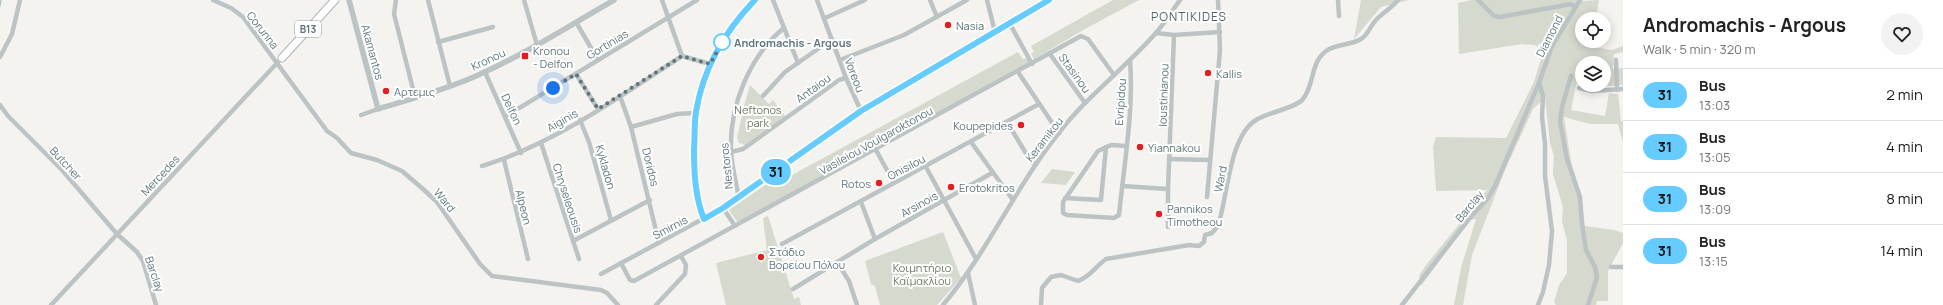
<!DOCTYPE html>
<html lang="en">
<head>
<meta charset="utf-8">
<style>
	body { margin:0; font-family:Manrope,sans-serif; background:#f2f2f2; color:#222; height:100vh; display:flex; flex-direction:column; font-size:15px; white-space:nowrap }
	* { box-sizing:border-box; margin:0 }
	p { font-size:13px; color:#767676 }
	.icon { flex:none; width:22px; height:22px; fill:none; stroke:currentColor; stroke-width:2; stroke-linecap:round; stroke-linejoin:round }
	.map { position:relative; flex:1; overflow:hidden }
	.panel { display:flex; flex-direction:column; background:#fff; width:320px }
	.panel>* { flex:none }
	.badge { padding:0 8px; border-radius:13px; font-size:14px; line-height:26px }
	.buttons { position:absolute; left:1575px; top:12px; display:grid; gap:8px }
	.buttons a { display:grid; place-items:center; width:36px; height:36px; border-radius:50%; background:#fff; box-shadow:0 2px 10px #0003; font-size:20px }
	.you { position:absolute; width:20px; height:20px; margin:-10px; border:3px solid #fff; border-radius:50%; background:#1a73e8; box-shadow:0 0 0 6px #1a73e833 }
	.map>.badge { position:absolute; translate:-50% -50%; box-shadow:0 0 0 2px #fff }
	.round { display:grid; place-items:center; flex:none; width:42px; height:42px; border-radius:21px; background:#f2f2f2 }
	.summary { display:flex; align-items:center; justify-content:space-between; height:68px; padding:0 20px }
	h1 { font-size:19px; font-weight:700; line-height:30px }
	ul { padding:0; list-style:none }
	li { display:flex; align-items:center; gap:12px; height:52px; padding:0 20px; border-top:1px solid #e0e0e0 }
	li div { flex:1 }
	li b { display:block; font-size:15px }
	li em { font-style:normal }
	li .badge { min-width:44px; font-weight:700; text-align:center }
	main { display:flex; flex:1; min-height:0 }
	.map>svg:first-child { display:block }
	.green { fill:#d5d9ce }
	.lines { fill:none; stroke-linecap:round; stroke-linejoin:round }
	.stream { stroke:#b4c5c6; stroke-width:1.5 }
	.primary-casing { stroke:#aeb5b7; stroke-width:9 }
	.minor { stroke:#bcc3c4; stroke-width:4.5 }
	.tertiary { stroke:#bcc3c4; stroke-width:5.5 }
	.primary { stroke:#fff; stroke-width:7 }
	.line-casing { stroke:#fff; stroke-width:9 }
	.line { stroke:#6cf; stroke-width:6 }
	.walk { stroke:#5e767b; stroke-width:4; stroke-dasharray:0 7.2 }
	.poi-dot { fill:#e61d1f; stroke:#fff; stroke-width:1.5 }
	.stop-dot { fill:#fff; stroke:#6cf; stroke-width:2 }
	.labels { text-anchor:middle; dominant-baseline:central; stroke-width:4; stroke-linejoin:round; paint-order:stroke }
	.shield { fill:#fff; stroke:#8e9fa3; stroke-width:1 }
	.shield-label { font-size:10px; font-weight:bold; fill:#5e767b }
	.poi-label { font-size:11px; fill:#5e767b; stroke:#fff; text-anchor:start }
	.street-label { font-size:11px; fill:#5e767b; stroke:#fff }
	.stop-label { font-size:11px; font-weight:bold; fill:#5e767b; stroke:#fff; text-anchor:start }
	.park-label { font-size:11px; fill:#6b7861; stroke:#fff }
	.neighbourhood-label { font-size:12px; letter-spacing:1px; fill:#506266; stroke:#fff }
</style>
</head>
<body>
<main>
<div class="map">
<svg width="1623" height="305" viewBox="0 0 1623 305">
	<rect width="100%" height="100%" fill="#f4f3ef"/>
	<!-- green -->
	<g class="green">
		<path d="M1113,0H1139L1085,29L1034,59L1031,54L1034,52L1031,46Z"/>
		<path d="M1361,0H1409L1381,7L1354,39Z"/>
		<path d="M1472,0H1583V1L1599,0L1597,11L1600,19H1582V41H1593L1592,47L1612,50L1623,46V52L1614,54L1613,69L1623,68V85L1610,86L1603,85L1604,63H1599L1594,57L1587,59L1585,63H1582V70L1577,80L1571,110L1605,116L1609,93L1618,94L1621,121H1623V142L1618,124H1590L1564,117L1571,162L1580,192L1585,226L1614,230L1623,233V243L1608,271V301H1597L1596,305H1556L1554,302L1559,285L1567,273V241L1562,221L1563,207L1553,174L1554,156L1550,143L1545,98L1533,109L1505,170L1472,255L1463,305H1454L1461,268L1476,219L1470,220L1421,286L1419,276L1426,265L1487,190L1436,191L1433,147L1436,137L1506,138L1534,82L1543,52L1535,45L1522,44L1459,54L1458,3Z"/>
		<path d="M1018,52L1023,59L1027,58L1029,63L738,223L729,210L780,175L783,180Z"/>
		<path d="M750,85L769,104L773,100L785,116L745,145L739,143L737,138L744,106Z"/>
		<path d="M1052,169L1075,172L1066,185L1041,183Z"/>
		<path d="M768,216L794,299L799,297L801,305H726L716,263L767,250L763,218Z"/>
		<path d="M943,232L961,278L937,305H880L875,286L871,284L865,261Z"/>
	</g>
	<g class="lines">
		<!-- stream -->
		<path class="stream" d="M0,6L1,0"/>
		<!-- primary casing -->
		<g class="primary-casing">
			<path id="primary" d="M282,58L335,0"/>
		</g>
		<!-- minor -->
		<g class="minor">
			<path d="M213,0L231,8L243,17L327,131L337,138L351,153L377,160L402,171L423,189L437,202L480,264L492,276L601,290L607,293L618,305"/>
			<path d="M396,0L394,14L415,97"/>
			<path d="M428,0L450,86"/>
			<path d="M524,0L537,45"/>
			<path d="M662,0L682,56"/>
			<path d="M773,0L798,63"/>
			<path d="M817,0L846,78L861,111"/>
			<path d="M930,0L937,17"/>
			<path d="M987,0L995,32"/>
			<path d="M1338,0L1339,16"/>
			<path d="M1478,0L1494,16L1500,17L1571,4L1575,7"/>
			<path d="M825,18L865,0"/>
			<path d="M576,22L598,60"/>
			<path d="M1010,24L1032,64"/>
			<path d="M1156,33L1174,35L1220,32"/>
			<path d="M438,42L493,27"/>
			<path d="M1050,54L1085,103"/>
			<path d="M0,57L12,34L20,0"/>
			<path d="M840,60L904,35L967,0"/>
			<path d="M1616,60L1617,90"/>
			<path d="M485,72L521,153"/>
			<path d="M1018,72L1059,133"/>
			<path d="M576,74L598,109"/>
			<path d="M1571,76L1562,107L1560,122L1567,159L1580,197L1582,224L1586,250L1595,267L1597,277L1588,305"/>
			<path d="M1579,88L1592,91L1623,89"/>
			<path d="M620,96L631,127L659,243"/>
			<path d="M763,96L785,72L832,39"/>
			<path d="M0,105L8,116L62,170L117,234L137,252L143,261L156,305"/>
			<path d="M361,115L378,109"/>
			<path d="M506,116L697,0"/>
			<path d="M580,120L589,142L611,220"/>
			<path d="M1007,122L1030,160L1035,164"/>
			<path d="M631,127L677,114L695,113"/>
			<path d="M971,142L1013,200"/>
			<path d="M541,143L579,259"/>
			<path d="M1126,146L1111,145L1098,151L1063,202V213L1067,215L1114,218L1119,215C1124,165 1134,109 1130,60"/>
			<path d="M876,150L894,183"/>
			<path d="M731,152L743,149L839,80L846,78"/>
			<path d="M1169,159L1209,160"/>
			<path d="M504,160L528,259"/>
			<path d="M482,166C554,144 619,97 682,56L710,64"/>
			<path d="M926,167L976,259"/>
			<path d="M1122,186L1168,189"/>
			<path d="M1207,197L1220,50L1218,0"/>
			<path d="M739,198C736,183 732,167 731,152C729,107 749,56 784,28"/>
			<path d="M1065,198L1101,200L1106,147"/>
			<path d="M861,202L875,239"/>
			<path d="M723,208L735,226"/>
			<path d="M704,219C695,197 694,172 694,149C695,137 694,124 696,112C703,69 725,31 755,0"/>
			<path d="M1168,227V189L1174,35"/>
			<path d="M573,241L650,200"/>
			<path d="M782,244L1039,104"/>
			<path d="M837,262L849,281L857,305"/>
			<path d="M621,263L630,280L634,281L1081,36L1088,39L1114,75"/>
			<path d="M1611,267H1623"/>
			<path d="M968,273L975,305"/>
			<path d="M601,274L723,208L861,111L1049,0"/>
			<path d="M793,289L875,239L992,173"/>
			<path d="M51,305L278,62"/>
			<path d="M656,305L685,274L686,265L681,256"/>
			<path d="M943,305C987,253 1015,188 1058,134C1086,97 1124,69 1155,34C1164,24 1172,11 1180,0"/>
			<path d="M1041,305L1042,288L1051,277L1061,275L1078,281C1090,277 1096,266 1106,259L1189,245L1199,246L1204,242L1205,235L1212,233L1218,226C1228,195 1229,137 1256,120C1269,112 1296,108 1303,99C1315,84 1310,63 1326,51C1337,43 1350,46 1361,39C1368,35 1370,26 1376,20C1382,13 1392,8 1398,0"/>
			<path d="M1402,305L1469,219L1488,198L1495,186L1539,83L1552,46L1580,0"/>
			<path d="M1538,305L1543,292L1549,265L1552,231L1545,176V144L1542,117L1543,96L1539,83"/>
		</g>
		<!-- tertiary -->
		<path class="tertiary" d="M349,0L378,109C411,99 445,90 476,76C524,55 569,26 614,0"/>
		<!-- primary -->
		<use href="#primary" class="primary"/>
	</g>
	<g class="lines">
		<!-- line casing -->
		<g class="line-casing">
			<path id="line" d="M755,0C725,31 703,69 696,112C694,124 695,137 694,149C694,172 695,197 704,219L723,208L861,111L1049,0"/>
		</g>
		<!-- line -->
		<use href="#line" class="line"/>
		<!-- walk -->
		<path class="walk" d="M553,88L576,74L598,109L682,56L710,64L723,41L722,42"/>
	</g>
	<!-- markers -->
	<g class="poi-dot">
		<circle cx="948" cy="25" r="4"/>
		<rect x="521" y="52" width="8" height="8" rx="2"/>
		<circle cx="1208" cy="73" r="4"/>
		<circle cx="386" cy="91" r="4"/>
		<circle cx="1021" cy="125" r="4"/>
		<circle cx="1140" cy="147" r="4"/>
		<circle cx="879" cy="183" r="4"/>
		<circle cx="951" cy="187" r="4"/>
		<circle cx="1159" cy="214" r="4"/>
		<circle cx="761" cy="257" r="4"/>
	</g>
	<circle class="stop-dot" cx="722" cy="42" r="8"/>
	<g class="labels">
		<!-- shield labels -->
		<rect class="shield" x="295" y="21" width="26" height="16" rx="3"/>
		<g class="shield-label">
			<text x="308" y="29">B13</text>
		</g>
		<!-- poi labels -->
		<g class="poi-label">
			<text x="956" y="25">Nasia</text>
			<text x="533" y="50">Kronou<tspan x="533" dy="13">- Delfon</tspan></text>
			<text x="1216" y="73">Kallis</text>
			<text x="394" y="91">Αρτεμις</text>
			<text x="1013" y="125" text-anchor="end">Koupepides</text>
			<text x="1148" y="147">Yiannakou</text>
			<text x="871" y="183" text-anchor="end">Rotos</text>
			<text x="959" y="187">Erotokritos</text>
			<text x="1167" y="208">Pannikos<tspan x="1167" dy="13">Timotheou</tspan></text>
			<text x="769" y="251">Στάδιο<tspan x="769" dy="13">Βορείου Πόλου</tspan></text>
		</g>
		<!-- street labels -->
		<g class="street-label">
			<text transform="translate(263 30) rotate(52)">Corunna</text>
			<text transform="translate(1549 36) rotate(-63)">Diamond</text>
			<text transform="translate(607 44) rotate(-31)">Gortinias</text>
			<text transform="translate(373 52) rotate(75)">Akamantos</text>
			<text transform="translate(488 59) rotate(-25)">Kronou</text>
			<text transform="translate(1075 73) rotate(54)">Stasinou</text>
			<text transform="translate(855 75) rotate(69)">Voreou</text>
			<text transform="translate(813 88) rotate(-36)">Antaiou</text>
			<text transform="translate(1163 95) rotate(-88)">Ioustinianou</text>
			<text transform="translate(1120 102) rotate(-86)">Evripidou</text>
			<text transform="translate(512 109) rotate(65)">Delfon</text>
			<text transform="translate(562 120) rotate(-30)">Aiginis</text>
			<text transform="translate(1044 139) rotate(-52)">Keramikou</text>
			<text transform="translate(876 140) rotate(-29)">Vasileiou Voulgaroktonou</text>
			<text transform="translate(66 163) rotate(47)">Butcher</text>
			<text transform="translate(726 166) rotate(-96)">Nestoros</text>
			<text transform="translate(606 167) rotate(74)">Kykladon</text>
			<text transform="translate(651 167) rotate(76)">Doridos</text>
			<text transform="translate(906 167) rotate(-28)">Onisilou</text>
			<text transform="translate(160 175) rotate(-47)">Mercedes</text>
			<text transform="translate(1220 179) rotate(-79)">Ward</text>
			<text transform="translate(568 198) rotate(72)">Chryseleousis</text>
			<text transform="translate(445 200) rotate(50)">Ward</text>
			<text transform="translate(919 204) rotate(-29)">Arsinois</text>
			<text transform="translate(1469 206) rotate(-50)">Barclay</text>
			<text transform="translate(524 207) rotate(76)">Alpeon</text>
			<text transform="translate(670 227) rotate(-28)">Smirnis</text>
			<text transform="translate(155 274) rotate(71)">Barclay</text>
		</g>
		<!-- stop labels -->
		<g class="stop-label">
			<text x="734" y="42">Andromachis - Argous</text>
		</g>
		<!-- park labels -->
		<g class="park-label">
			<text x="758" y="109">Neftonos<tspan x="758" dy="13">park</tspan></text>
			<text x="922" y="267">Κοιμητήριο<tspan x="922" dy="13">Καϊμακλίου</tspan></text>
		</g>
		<!-- neighbourhood labels -->
		<g class="neighbourhood-label">
			<text x="1189" y="16">PONTIKIDES</text>
		</g>
	</g>
</svg>
<div class="buttons">
<a><svg class="icon" aria-label="locate" viewBox="0 0 24 24"><circle cx="12" cy="12" r="6"/><path d="M12 2v4M12 18v4M2 12h4M18 12h4"/></svg></a>
<a><svg class="icon" aria-label="layers" viewBox="0 0 24 24"><path d="M12 4l9 5-9 5-9-5zM3 14l9 5 9-5"/></svg></a>
</div>
<div class="you" style="left:553px;top:88px"></div>
<b class="badge" style="left:776px;top:172px;background:#6cf;color:#111">31</b>
</div>
<section class="panel">
<div class="summary"><div><h1>Andromachis - Argous</h1><p>Walk · 5 min · 320 m</p></div><a class="round"><svg class="icon" aria-label="heart" viewBox="0 0 24 24"><path d="M12 20l-8-8c-3-5 5-10 8-4 3-6 11-1 8 4z"/></svg></a></div>
<ul>
<li><span class="badge" style="background:#6cf;color:#111">31</span><div><b>Bus</b><p>13:03</p></div><em>2 min</em></li>
<li><span class="badge" style="background:#6cf;color:#111">31</span><div><b>Bus</b><p>13:05</p></div><em>4 min</em></li>
<li><span class="badge" style="background:#6cf;color:#111">31</span><div><b>Bus</b><p>13:09</p></div><em>8 min</em></li>
<li><span class="badge" style="background:#6cf;color:#111">31</span><div><b>Bus</b><p>13:15</p></div><em>14 min</em></li>
</ul>
</section>
</main>
</body>
</html>
